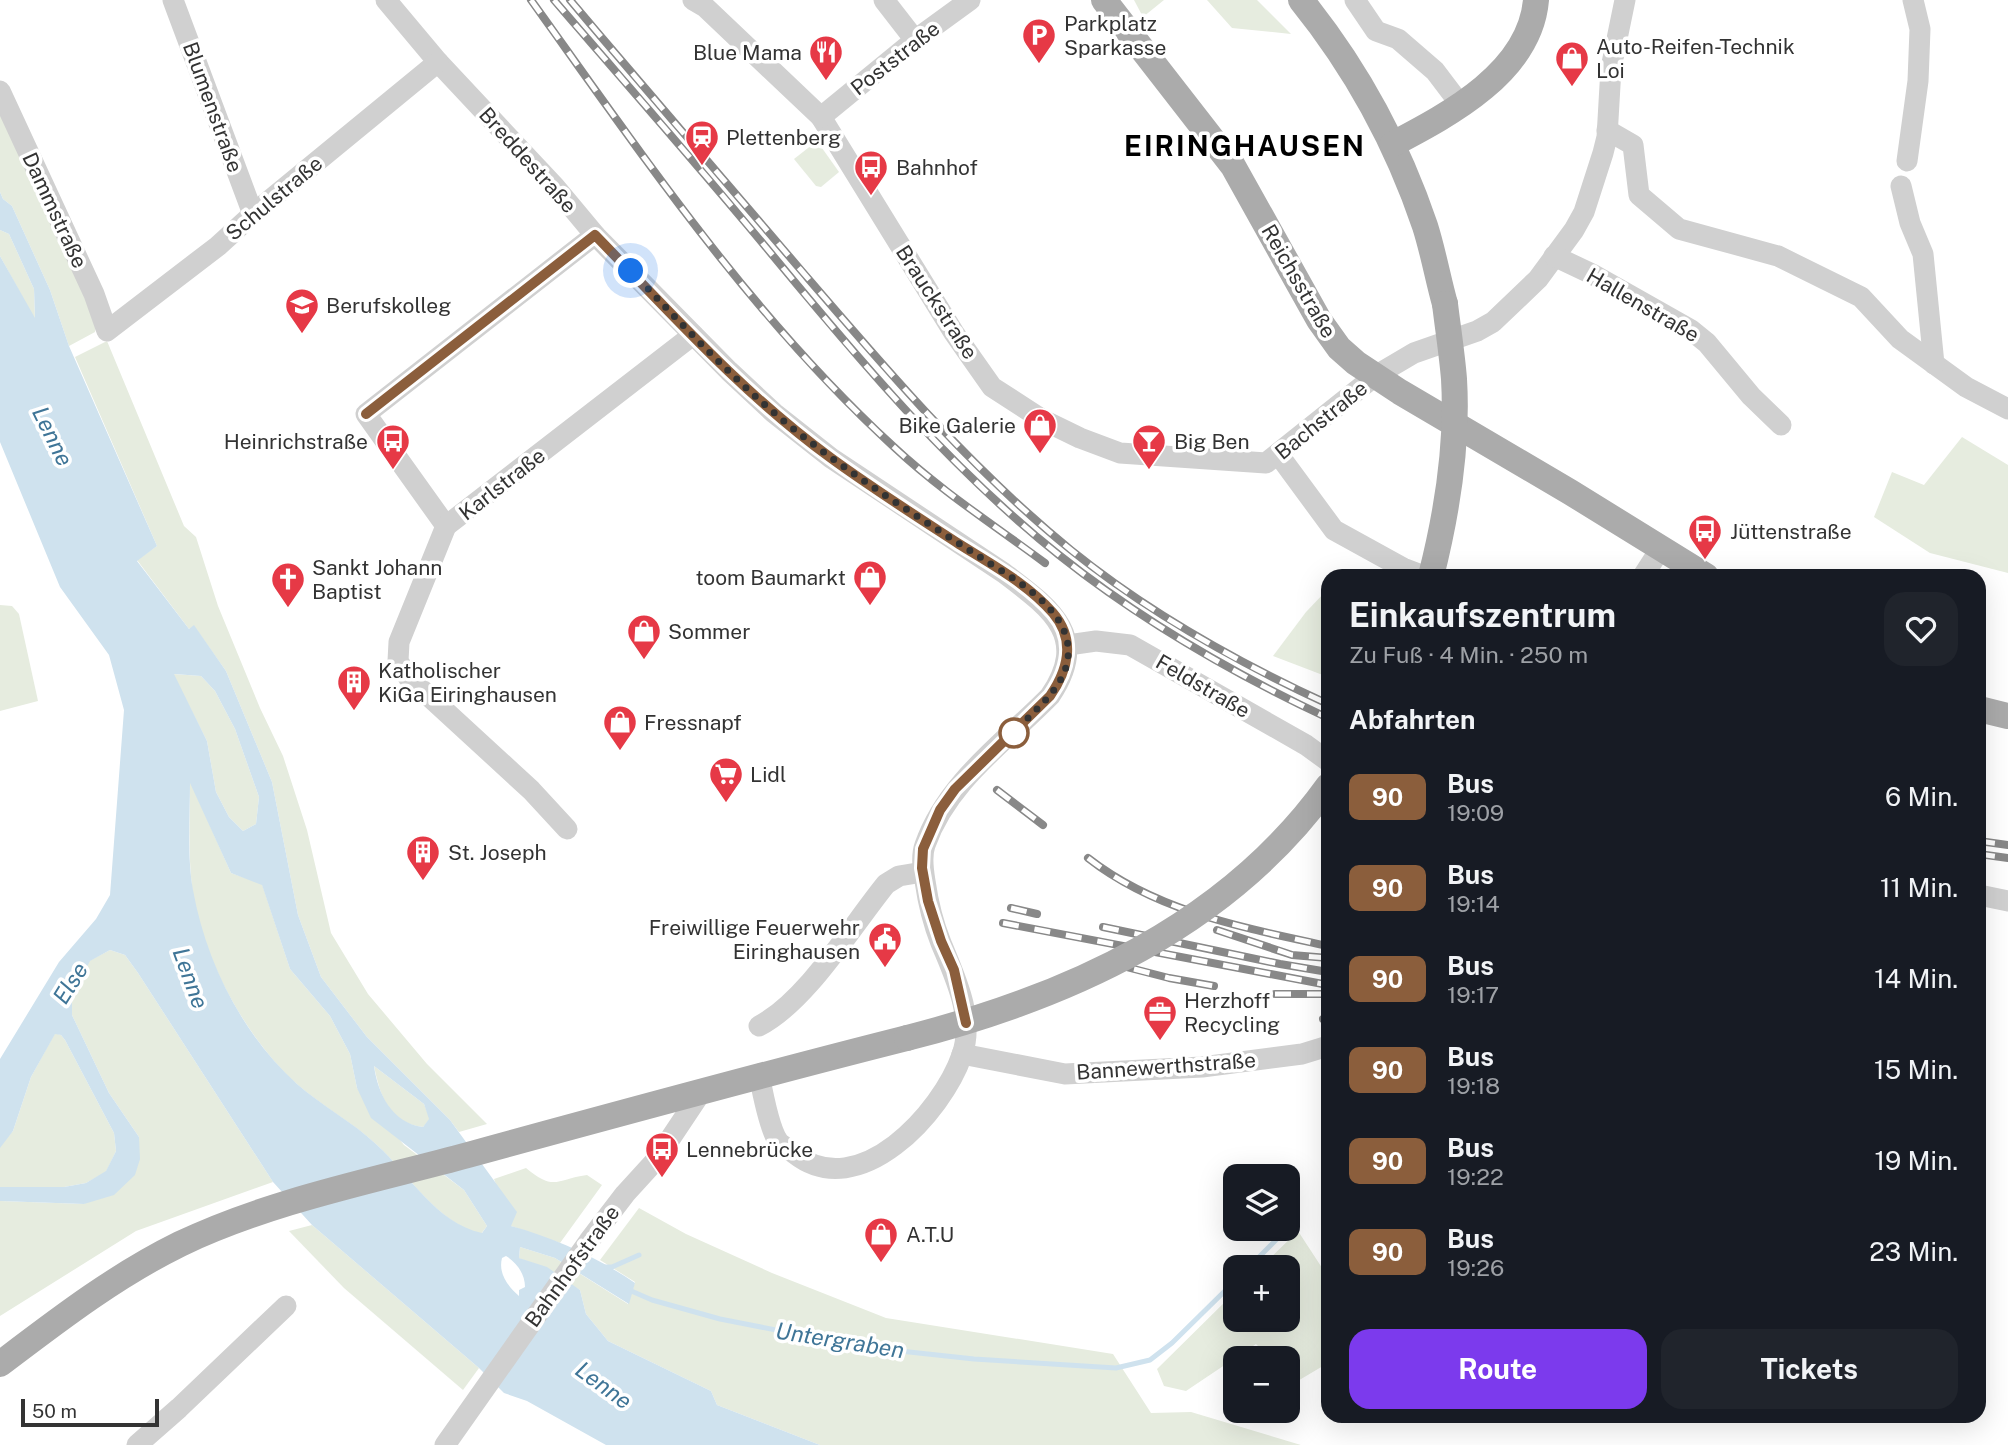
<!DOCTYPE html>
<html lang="de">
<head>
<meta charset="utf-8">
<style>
	body { margin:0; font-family:"Public Sans",sans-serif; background:#20242c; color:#f1f3f6; height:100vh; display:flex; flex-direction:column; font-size:26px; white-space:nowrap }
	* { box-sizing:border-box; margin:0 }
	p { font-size:23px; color:#9ea1a6 }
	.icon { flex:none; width:38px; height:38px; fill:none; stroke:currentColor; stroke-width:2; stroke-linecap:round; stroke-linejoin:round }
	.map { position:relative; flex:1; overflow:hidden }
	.details { position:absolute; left:1321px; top:569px; width:665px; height:854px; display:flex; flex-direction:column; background:#171b24; border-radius:21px; box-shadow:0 7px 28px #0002 }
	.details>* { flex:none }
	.badge { padding:0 14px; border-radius:10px; font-size:24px; line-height:46px }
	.fabs { position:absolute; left:1223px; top:1164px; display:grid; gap:14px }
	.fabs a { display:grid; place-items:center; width:77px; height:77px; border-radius:14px; background:#171b24; box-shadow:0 7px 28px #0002; font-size:35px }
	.scale { position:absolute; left:21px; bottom:18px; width:138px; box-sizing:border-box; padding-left:7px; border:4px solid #333; border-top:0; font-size:19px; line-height:24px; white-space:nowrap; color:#333; -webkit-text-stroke:5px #fff; paint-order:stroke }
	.you { position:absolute; width:35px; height:35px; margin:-18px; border:5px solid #fff; border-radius:50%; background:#1a73e8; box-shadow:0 0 0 10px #1a73e833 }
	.map>.badge { position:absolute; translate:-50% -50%; box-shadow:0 0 0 4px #fff }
	h2 { padding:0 28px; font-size:26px; line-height:63px }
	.round { display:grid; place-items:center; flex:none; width:74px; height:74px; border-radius:21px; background:#20242c }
	.summary { display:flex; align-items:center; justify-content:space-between; height:119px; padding:0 28px }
	h1 { font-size:33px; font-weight:700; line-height:52px }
	.primary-button { display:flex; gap:14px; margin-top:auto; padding:14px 28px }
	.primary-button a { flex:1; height:80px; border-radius:21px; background:#7c3aed; color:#fff; font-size:28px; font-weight:700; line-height:80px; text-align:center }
	.primary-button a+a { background:#20242c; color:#f1f3f6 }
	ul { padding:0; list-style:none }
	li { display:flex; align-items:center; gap:21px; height:91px; padding:0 28px }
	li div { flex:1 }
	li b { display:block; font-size:26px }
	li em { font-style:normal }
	li .badge { min-width:77px; font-weight:700; text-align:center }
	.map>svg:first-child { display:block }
	.green { fill:#e6ecdf }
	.water { fill:#cfe2ee; fill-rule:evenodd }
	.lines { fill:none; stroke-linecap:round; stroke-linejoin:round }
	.stream { stroke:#cfe2ee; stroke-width:5 }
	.minor { stroke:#d0d0d0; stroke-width:21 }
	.major { stroke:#ababab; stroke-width:26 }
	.rail-casing { stroke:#888; stroke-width:8 }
	.rail { stroke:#fff; stroke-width:5; stroke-dasharray:16; stroke-linecap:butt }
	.major-bridge { stroke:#ababab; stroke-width:26 }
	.line-casing { stroke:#fff; stroke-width:16 }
	.line { stroke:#8b5e3c; stroke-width:10 }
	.walk { stroke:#333; stroke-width:7; stroke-dasharray:0 12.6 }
	.stop-dot { fill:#fff; stroke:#8b5e3c; stroke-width:3.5 }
	.labels { text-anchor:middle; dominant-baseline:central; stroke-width:7; stroke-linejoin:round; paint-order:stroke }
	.poi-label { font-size:21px; fill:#333; stroke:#fff; text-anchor:start }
	.street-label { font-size:21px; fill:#333; stroke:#fff }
	.water-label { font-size:23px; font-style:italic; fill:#3f7597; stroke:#fff }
	.district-label { font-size:28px; font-weight:bold; letter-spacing:2px; fill:#000; stroke:#fff }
</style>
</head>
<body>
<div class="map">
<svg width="2008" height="1445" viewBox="0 0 2008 1445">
	<rect width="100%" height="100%" fill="#fff"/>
	<!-- green -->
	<g class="green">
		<path d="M1134,0H1164L1143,17Z"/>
		<path d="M1207,0H1257L1291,34L1232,28Z"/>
		<path d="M0,106L99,311L95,332L69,346L50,290L12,206L3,199L0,192Z"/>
		<path d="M817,141L839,172L821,187L816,186L794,159Z"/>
		<path d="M0,230L9,234L34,289L35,320L0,256Z"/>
		<path d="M107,341L184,526L196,537L218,606L260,708L283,756L307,830L331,933L368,994L427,1064L487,1124L459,1132L450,1120L367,1037L321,977L298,915L272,782L226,671L194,626L189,629L137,560L157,546L75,357Z"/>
		<path d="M1962,437L2008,465V573L1930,553L1874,517L1892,472L1924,485Z"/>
		<path d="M1328,589V677L1273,656L1306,612Z"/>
		<path d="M0,605L12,606L19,614L38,701L0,711Z"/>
		<path d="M173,674L201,676L215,691L235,729L259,797L256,824L243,831L229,817L216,792L207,741Z"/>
		<path d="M190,781L231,873L262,884L290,969L330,1016L350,1054L357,1088L404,1145L464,1190L487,1226L481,1234C436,1222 410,1176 378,1146C354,1123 323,1107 298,1085C246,1039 201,956 192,887C188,853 190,816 190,781Z"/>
		<path d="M110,950L125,955L138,973L273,1182L136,1231L0,1316V1201L84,1204L139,1137L109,1093L72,1015V996L89,961Z"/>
		<path d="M55,1033L61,1035L65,1040L114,1133L116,1151L106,1172L86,1183L64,1187H0V1146L13,1131L31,1077Z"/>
		<path d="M374,1066L424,1104L430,1119L423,1127C388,1123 380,1095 374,1066Z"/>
		<path d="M526,1168C555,1192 556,1179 587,1175L602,1185L560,1243L511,1226L494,1179Z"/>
		<path d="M639,1208L686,1234L772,1273L886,1318L1113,1354L1151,1413L1191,1412L1301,1445H820L717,1405L711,1391L608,1341L586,1314L580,1290L519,1258L520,1247L555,1258L628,1304L635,1282L600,1260Z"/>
		<path d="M312,1225L479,1368L463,1390L344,1288L289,1231Z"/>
		<path d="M1298,1231L1328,1277V1363L1296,1382L1288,1375V1358H1270L1256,1344L1186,1391L1164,1386L1157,1369L1235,1292L1236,1320H1288V1267H1261Z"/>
	</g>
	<!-- water -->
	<path class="water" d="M0,192L3,199L12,206L50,290L69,346L157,546L137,561L189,629L194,625L226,671L272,782L298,915L321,977L367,1037L450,1120L517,1212L511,1226C555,1238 597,1257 635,1283L629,1304L555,1258L520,1247L519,1258L547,1267L580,1290L586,1314L608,1341L711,1391L717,1405L820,1445H606L527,1401L504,1393L479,1368L312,1225L273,1182L138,973L125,955L110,950L90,961L72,996V1015L109,1093L139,1137L140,1159L135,1175L114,1195L84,1204L0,1201V1187H64L86,1183L106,1171L116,1151L114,1133L65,1040L61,1035L55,1034L31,1077L13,1131L0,1148V1059L59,962L96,919L110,895L124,710L109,655L60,587L0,442V256L35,318L34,289L9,234L0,230ZM174,674L201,676L215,691L235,729L259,797L256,824L243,831L229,817L216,792L207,741ZM190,783L231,873L262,885L290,969L330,1016L350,1054L357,1088L371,1118L464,1190L487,1226L482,1233C436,1223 410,1175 377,1145C353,1122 322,1106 297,1084C242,1034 206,962 193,890C187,857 190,817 190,783ZM374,1066L424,1104L429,1119L423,1127C392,1123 378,1094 374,1066ZM506,1256C517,1263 525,1274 525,1287L519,1290V1296C508,1286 498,1274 502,1258Z"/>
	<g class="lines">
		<!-- stream -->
		<g class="stream">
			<path d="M606,1267H612L639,1255"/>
			<path d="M1249,1267L1287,1229"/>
			<path d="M629,1290L652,1300L720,1319L863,1347L974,1359L1116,1368L1150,1360L1172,1343L1236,1280"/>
		</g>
		<!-- minor -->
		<g class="minor">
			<path d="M173,0L253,214"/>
			<path d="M386,0L438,62L555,187L595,235L729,371L774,413L831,458L1004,573C1050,608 1091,636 1050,696C1005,742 947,782 925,845C921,856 923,869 925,881C928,902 933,923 941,943C955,977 975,1018 962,1055C942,1113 859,1204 795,1154C790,1150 782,1146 778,1141C769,1128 762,1090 759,1074"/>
			<path d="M693,0L705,7L821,117L954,333L992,387L1043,420L1080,438L1120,453L1266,463L1375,376L1414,353L1477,331L1493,322L1538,279L1574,230L1584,212L1603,153L1607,137L1611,68L1625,0"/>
			<path d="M884,0L915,40"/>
			<path d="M1355,0L1376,31L1398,39L1435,71L1460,104"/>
			<path d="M0,91L94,294L107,331L218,246L253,214L438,62"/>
			<path d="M821,117L915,40L970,0"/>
			<path d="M1607,130L1633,145L1639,195L1679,229L1778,256L1861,297L1900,339L1966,387L2008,409"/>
			<path d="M1907,161L1918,81L1920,29L1913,0"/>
			<path d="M1901,186L1910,223L1923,254L1934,364"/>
			<path d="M1554,256L1592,274L1691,330L1707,343L1751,396L1781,425"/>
			<path d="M1278,454L1334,530L1403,568L1424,576"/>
			<path d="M446,526L366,414L595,235"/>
			<path d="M1643,576L1661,548"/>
			<path d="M1068,645L1096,641L1130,645L1306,745L1328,761"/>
			<path d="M567,829L531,790L408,677L398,661L399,642L446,526L693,335"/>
			<path d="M1979,895L2008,901"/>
			<path d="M759,1026C807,1001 851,927 886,884L899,876L923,872"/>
			<path d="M962,1054L1065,1074L1202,1067L1302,1054L1328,1046"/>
			<path d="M137,1445L179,1408L286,1306"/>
			<path d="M445,1445L589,1241L625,1194L656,1160L702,1091"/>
		</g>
		<!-- major -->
		<g class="major">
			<path d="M1104,0L1233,166L1319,320L1339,348L1356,363L1400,392L1570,492L1706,576"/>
			<path d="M1301,0C1356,68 1397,143 1425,226C1433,251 1438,279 1445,304"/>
			<path d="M1393,144C1450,114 1530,72 1536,0"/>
			<path d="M1979,709L2008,716"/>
			<path d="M0,1364C58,1320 115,1276 180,1244C270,1201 372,1181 468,1155C614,1115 760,1075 907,1038"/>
		</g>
		<!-- rail casing -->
		<g class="rail-casing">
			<g id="rail">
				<path d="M531,0C643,156 751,316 894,447C941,491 994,525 1045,563"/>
				<path d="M554,0C628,86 702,170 774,257C861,362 951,469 1059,555C1142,621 1232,673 1328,718"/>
				<path d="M570,0C646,90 723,179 800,269C885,368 969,467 1071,550C1149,613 1237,662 1328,704"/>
				<path d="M997,790L1043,825"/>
				<path d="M1979,841L2008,845"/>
				<path d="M1979,854L2008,858"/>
				<path d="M1088,858C1157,912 1245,928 1328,946"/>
				<path d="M1011,908L1037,914"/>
				<path d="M1003,923L1328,985"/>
				<path d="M1103,927L1280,964L1328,972"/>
				<path d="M1217,930L1292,955L1328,958"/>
				<path d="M1103,961L1169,978L1214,986"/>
				<path d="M1275,994H1328"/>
				<path d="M1323,1019L1328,1018"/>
			</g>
		</g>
		<!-- rail -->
		<use href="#rail" class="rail"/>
		<!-- major-bridge -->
		<g class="major-bridge">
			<path d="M1431,576C1447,513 1458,445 1454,379C1452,354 1448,329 1445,304"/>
			<path d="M907,1038C1069,997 1228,925 1328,786"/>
		</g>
	</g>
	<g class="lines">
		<!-- line casing -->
		<g class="line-casing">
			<path id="line" d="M366,414L595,235C670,312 743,394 831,458C872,488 916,516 959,544C991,564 1028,584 1053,613C1076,640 1068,670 1050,696L955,789L940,810L923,849L922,868L928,901L941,941L954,970L966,1023"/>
		</g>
		<!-- line -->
		<use href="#line" class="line"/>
		<!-- walk -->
		<path class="walk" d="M631,271C682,324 733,380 790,426C852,476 920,518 986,561C1016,580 1064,607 1068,646C1072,684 1035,708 1014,733"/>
	</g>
	<!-- icons -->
	<defs>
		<g id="parking-pin" transform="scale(1.75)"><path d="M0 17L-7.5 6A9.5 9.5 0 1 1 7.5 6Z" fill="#e63946" stroke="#fff"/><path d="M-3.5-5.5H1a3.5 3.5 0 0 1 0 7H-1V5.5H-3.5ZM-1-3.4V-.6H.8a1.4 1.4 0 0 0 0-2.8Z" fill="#fff"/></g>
		<g id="restaurant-pin" transform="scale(1.75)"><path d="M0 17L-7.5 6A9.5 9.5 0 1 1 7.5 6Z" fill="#e63946" stroke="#fff"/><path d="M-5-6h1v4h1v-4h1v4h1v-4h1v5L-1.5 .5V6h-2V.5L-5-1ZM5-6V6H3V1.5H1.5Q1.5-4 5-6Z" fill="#fff"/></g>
		<g id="shop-pin" transform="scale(1.75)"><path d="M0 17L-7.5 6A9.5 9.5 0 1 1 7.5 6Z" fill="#e63946" stroke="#fff"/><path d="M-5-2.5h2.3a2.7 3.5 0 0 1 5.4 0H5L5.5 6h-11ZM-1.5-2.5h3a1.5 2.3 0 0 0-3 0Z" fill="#fff"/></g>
		<g id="station-pin" transform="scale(1.75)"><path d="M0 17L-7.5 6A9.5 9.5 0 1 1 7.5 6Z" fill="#e63946" stroke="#fff"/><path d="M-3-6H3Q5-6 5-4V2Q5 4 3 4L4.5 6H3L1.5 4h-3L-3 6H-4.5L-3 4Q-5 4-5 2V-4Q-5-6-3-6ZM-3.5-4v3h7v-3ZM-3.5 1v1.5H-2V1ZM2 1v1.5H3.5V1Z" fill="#fff"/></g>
		<g id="bus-pin" transform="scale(1.75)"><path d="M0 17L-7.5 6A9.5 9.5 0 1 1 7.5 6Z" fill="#e63946" stroke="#fff"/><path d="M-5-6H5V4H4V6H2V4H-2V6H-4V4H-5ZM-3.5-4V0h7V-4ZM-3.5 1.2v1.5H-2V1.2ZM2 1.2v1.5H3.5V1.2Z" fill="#fff"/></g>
		<g id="school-pin" transform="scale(1.75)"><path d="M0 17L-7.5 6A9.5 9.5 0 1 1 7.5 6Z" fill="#e63946" stroke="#fff"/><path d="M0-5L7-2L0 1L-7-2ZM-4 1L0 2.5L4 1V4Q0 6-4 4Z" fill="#fff"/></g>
		<g id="bar-pin" transform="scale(1.75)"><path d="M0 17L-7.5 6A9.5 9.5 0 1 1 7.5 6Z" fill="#e63946" stroke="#fff"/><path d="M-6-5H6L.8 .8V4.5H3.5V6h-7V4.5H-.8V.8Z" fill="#fff"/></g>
		<g id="church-pin" transform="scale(1.75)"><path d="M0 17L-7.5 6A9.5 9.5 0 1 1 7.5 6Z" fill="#e63946" stroke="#fff"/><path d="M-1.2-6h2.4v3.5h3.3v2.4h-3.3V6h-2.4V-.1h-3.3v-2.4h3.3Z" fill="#fff"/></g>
		<g id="building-pin" transform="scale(1.75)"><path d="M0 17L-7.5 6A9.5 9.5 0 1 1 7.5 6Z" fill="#e63946" stroke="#fff"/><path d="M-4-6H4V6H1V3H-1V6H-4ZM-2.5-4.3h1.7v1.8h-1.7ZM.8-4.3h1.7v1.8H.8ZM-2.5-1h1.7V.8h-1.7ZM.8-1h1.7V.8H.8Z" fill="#fff"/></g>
		<g id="supermarket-pin" transform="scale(1.75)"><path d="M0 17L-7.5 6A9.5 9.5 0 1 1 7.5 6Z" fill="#e63946" stroke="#fff"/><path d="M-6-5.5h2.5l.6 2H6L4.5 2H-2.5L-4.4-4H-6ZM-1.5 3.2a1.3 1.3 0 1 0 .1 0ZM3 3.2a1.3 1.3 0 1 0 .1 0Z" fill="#fff"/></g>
		<g id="civic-pin" transform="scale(1.75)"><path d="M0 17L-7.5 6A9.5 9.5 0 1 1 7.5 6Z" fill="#e63946" stroke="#fff"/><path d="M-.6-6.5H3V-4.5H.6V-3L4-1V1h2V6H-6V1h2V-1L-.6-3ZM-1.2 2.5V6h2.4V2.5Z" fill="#fff"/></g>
		<g id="office-pin" transform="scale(1.75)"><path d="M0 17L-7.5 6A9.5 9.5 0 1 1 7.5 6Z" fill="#e63946" stroke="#fff"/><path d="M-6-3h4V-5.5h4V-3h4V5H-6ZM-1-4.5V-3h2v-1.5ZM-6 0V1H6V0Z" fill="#fff"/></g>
	</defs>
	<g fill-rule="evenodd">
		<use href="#parking-pin" x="1039" y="35"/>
		<use href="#restaurant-pin" x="826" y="52"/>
		<use href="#shop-pin" x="1572" y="58"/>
		<use href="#station-pin" x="702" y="137"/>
		<use href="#bus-pin" x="871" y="167"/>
		<use href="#school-pin" x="302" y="305"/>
		<use href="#shop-pin" x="1040" y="425"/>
		<use href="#bus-pin" x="393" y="441"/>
		<use href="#bar-pin" x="1149" y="441"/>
		<use href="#bus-pin" x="1705" y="531"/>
		<use href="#shop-pin" x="870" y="577"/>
		<use href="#church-pin" x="288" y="579"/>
		<use href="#shop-pin" x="644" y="631"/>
		<use href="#building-pin" x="354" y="682"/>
		<use href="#shop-pin" x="620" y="722"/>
		<use href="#supermarket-pin" x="726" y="774"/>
		<use href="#building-pin" x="423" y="852"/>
		<use href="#civic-pin" x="885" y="939"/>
		<use href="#office-pin" x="1160" y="1012"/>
		<use href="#bus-pin" x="662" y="1149"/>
		<use href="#shop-pin" x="881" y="1234"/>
	</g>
	<!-- markers -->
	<circle class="stop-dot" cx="1014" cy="733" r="14"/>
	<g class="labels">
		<!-- poi labels -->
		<g class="poi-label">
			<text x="1064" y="23">Parkplatz<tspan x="1064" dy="24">Sparkasse</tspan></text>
			<text x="1596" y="46">Auto-Reifen-Technik<tspan x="1596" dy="24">Loi</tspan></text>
			<text x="802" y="52" text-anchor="end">Blue Mama</text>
			<text x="726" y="137">Plettenberg</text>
			<text x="896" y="167">Bahnhof</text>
			<text x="326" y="305">Berufskolleg</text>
			<text x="1016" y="425" text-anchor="end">Bike Galerie</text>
			<text x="368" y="441" text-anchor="end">Heinrichstraße</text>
			<text x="1174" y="441">Big Ben</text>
			<text x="1730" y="531">Jüttenstraße</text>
			<text x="312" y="567">Sankt Johann<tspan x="312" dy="24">Baptist</tspan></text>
			<text x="846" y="577" text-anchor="end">toom Baumarkt</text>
			<text x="668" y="631">Sommer</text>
			<text x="378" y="670">Katholischer<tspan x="378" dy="24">KiGa Eiringhausen</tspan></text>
			<text x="644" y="722">Fressnapf</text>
			<text x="750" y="774">Lidl</text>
			<text x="448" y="852">St. Joseph</text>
			<text x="860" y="927" text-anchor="end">Freiwillige Feuerwehr<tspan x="860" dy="24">Eiringhausen</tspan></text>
			<text x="1184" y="1000">Herzhoff<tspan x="1184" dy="24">Recycling</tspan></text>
			<text x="686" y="1149">Lennebrücke</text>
			<text x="906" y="1234">A.T.U</text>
		</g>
		<!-- street labels -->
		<g class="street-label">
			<text transform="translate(895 58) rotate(-38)">Poststraße</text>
			<text transform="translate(213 107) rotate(70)">Blumenstraße</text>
			<text transform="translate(528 160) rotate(48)">Breddestraße</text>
			<text transform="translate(274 198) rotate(-40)">Schulstraße</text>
			<text transform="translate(55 210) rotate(65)">Dammstraße</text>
			<text transform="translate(1299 281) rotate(60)">Reichsstraße</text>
			<text transform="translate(937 302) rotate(57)">Brauckstraße</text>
			<text transform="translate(1643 305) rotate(30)">Hallenstraße</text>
			<text transform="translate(1321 420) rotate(-39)">Bachstraße</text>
			<text transform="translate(502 484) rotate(-38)">Karlstraße</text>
			<text transform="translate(1203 686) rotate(30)">Feldstraße</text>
			<text transform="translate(1166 1066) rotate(-4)">Bannewerthstraße</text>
			<text transform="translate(572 1266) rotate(-54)">Bahnhofstraße</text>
		</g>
		<!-- water labels -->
		<g class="water-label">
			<text transform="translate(53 436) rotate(64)">Lenne</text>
			<text transform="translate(191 978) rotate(70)">Lenne</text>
			<text transform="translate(70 983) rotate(-58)">Else</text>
			<text transform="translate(840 1340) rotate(9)">Untergraben</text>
			<text transform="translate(604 1385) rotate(36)">Lenne</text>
		</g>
		<!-- district labels -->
		<g class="district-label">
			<text x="1245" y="145">EIRINGHAUSEN</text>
		</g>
	</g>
</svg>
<div class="fabs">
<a><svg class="icon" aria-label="layers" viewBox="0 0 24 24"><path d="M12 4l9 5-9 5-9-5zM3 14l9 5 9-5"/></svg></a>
<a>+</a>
<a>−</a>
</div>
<div class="scale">50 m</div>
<div class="you" style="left:631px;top:271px"></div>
<section class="details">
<div class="summary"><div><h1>Einkaufszentrum</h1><p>Zu Fuß · 4 Min. · 250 m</p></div><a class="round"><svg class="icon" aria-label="heart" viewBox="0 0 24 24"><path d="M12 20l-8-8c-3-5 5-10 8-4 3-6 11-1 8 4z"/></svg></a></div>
<h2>Abfahrten</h2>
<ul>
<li><span class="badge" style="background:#8b5e3c;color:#fff">90</span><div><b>Bus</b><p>19:09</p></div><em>6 Min.</em></li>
<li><span class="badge" style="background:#8b5e3c;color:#fff">90</span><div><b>Bus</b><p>19:14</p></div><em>11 Min.</em></li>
<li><span class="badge" style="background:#8b5e3c;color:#fff">90</span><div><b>Bus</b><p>19:17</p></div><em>14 Min.</em></li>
<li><span class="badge" style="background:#8b5e3c;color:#fff">90</span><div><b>Bus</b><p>19:18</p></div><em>15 Min.</em></li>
<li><span class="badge" style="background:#8b5e3c;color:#fff">90</span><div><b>Bus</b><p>19:22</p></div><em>19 Min.</em></li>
<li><span class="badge" style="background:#8b5e3c;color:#fff">90</span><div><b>Bus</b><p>19:26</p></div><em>23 Min.</em></li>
</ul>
<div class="primary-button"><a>Route</a><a>Tickets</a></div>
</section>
</div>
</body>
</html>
